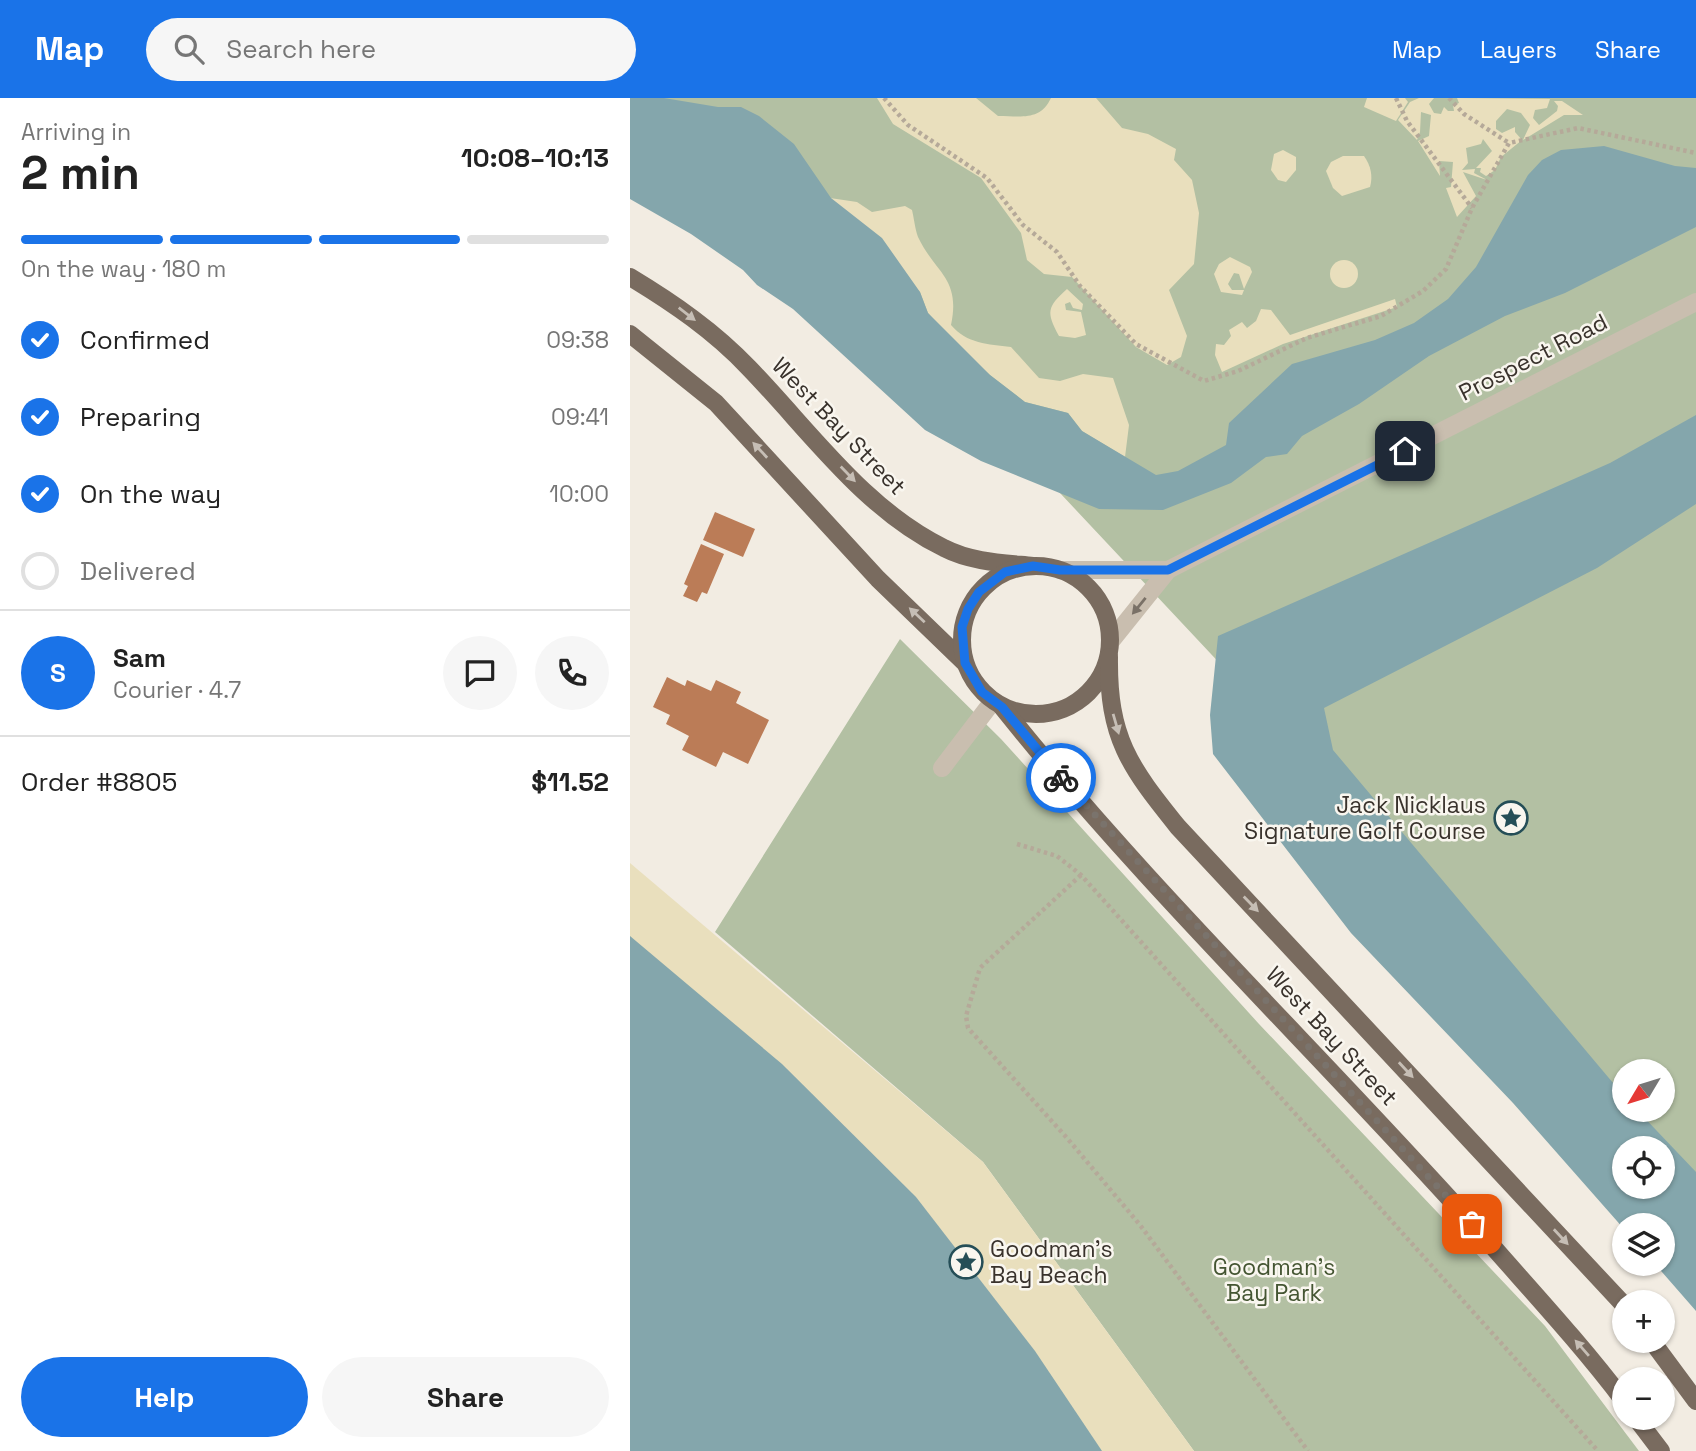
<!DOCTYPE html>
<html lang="en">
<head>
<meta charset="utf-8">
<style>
  body { margin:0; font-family:"Space Grotesk",sans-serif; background:#f6f6f6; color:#222; height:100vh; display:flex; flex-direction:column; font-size:26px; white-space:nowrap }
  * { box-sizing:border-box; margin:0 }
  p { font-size:23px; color:#767676 }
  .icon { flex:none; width:38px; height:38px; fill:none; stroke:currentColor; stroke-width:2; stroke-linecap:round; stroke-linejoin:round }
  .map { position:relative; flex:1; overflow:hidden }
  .panel { display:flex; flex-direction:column; background:#fff; width:630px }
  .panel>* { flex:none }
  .needle { width:46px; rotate:232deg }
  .controls { position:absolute; left:982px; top:961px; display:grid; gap:14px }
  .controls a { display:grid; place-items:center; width:63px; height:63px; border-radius:50%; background:#fff; box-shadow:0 2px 5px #0004; font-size:35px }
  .pin { position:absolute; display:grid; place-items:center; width:60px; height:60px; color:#fff; margin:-30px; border-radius:14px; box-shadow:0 4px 10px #0006 }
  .courier { position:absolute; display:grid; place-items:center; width:70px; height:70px; margin:-35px; border:5px solid #1a73e8; border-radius:50%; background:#fff; color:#222; box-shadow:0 2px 9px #0007 }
  .overview em { font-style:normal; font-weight:700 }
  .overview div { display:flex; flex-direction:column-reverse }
  .overview { display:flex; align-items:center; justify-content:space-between; height:119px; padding:0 21px }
  h1 { font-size:46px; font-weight:700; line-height:52px }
  .bar { display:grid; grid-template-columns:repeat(4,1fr); gap:10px 7px; align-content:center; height:84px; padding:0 21px }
  .bar i { height:9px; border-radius:5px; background:#e0e0e0 }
  .bar .on { background:#1a73e8 }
  .bar p { grid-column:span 4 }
  .line { display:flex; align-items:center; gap:18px; padding:0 21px; border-top:2px solid #e0e0e0 }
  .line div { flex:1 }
  .round { display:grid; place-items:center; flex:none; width:74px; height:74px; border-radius:37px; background:#f6f6f6 }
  ol { padding:0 21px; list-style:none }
  li { display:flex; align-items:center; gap:21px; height:77px }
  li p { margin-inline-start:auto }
  li .icon { padding:7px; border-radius:50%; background:#1a73e8; color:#fff; stroke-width:4 }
  li:last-child { color:#767676 }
  li i { width:38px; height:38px; border:4px solid #e0e0e0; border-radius:50% }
  .cta { display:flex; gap:14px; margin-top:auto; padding:14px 21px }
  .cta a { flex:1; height:80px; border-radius:42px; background:#1a73e8; color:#fff; font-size:28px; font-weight:700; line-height:80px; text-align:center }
  .cta a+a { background:#f6f6f6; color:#222 }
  header { display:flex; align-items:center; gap:42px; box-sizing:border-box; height:98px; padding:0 35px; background:#1a73e8; color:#fff }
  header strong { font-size:33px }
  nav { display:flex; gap:38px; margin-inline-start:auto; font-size:24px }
  .search { width:490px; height:63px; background:#f6f6f6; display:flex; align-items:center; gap:18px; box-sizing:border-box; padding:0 24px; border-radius:38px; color:#767676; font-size:26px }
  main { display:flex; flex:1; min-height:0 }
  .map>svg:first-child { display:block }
</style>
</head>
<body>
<header>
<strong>Map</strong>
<div class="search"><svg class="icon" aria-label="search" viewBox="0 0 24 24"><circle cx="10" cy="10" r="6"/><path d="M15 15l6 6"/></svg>Search here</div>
<nav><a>Map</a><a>Layers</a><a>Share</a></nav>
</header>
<main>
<section class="panel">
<div class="overview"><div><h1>2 min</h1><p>Arriving in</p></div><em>10:08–10:13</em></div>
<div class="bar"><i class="on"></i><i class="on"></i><i class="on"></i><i></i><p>On the way · 180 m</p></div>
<ol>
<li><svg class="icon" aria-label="check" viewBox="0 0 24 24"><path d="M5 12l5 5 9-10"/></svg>Confirmed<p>09:38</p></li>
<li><svg class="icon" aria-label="check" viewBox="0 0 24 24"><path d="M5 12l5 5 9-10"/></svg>Preparing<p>09:41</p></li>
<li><svg class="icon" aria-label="check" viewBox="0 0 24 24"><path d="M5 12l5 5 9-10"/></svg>On the way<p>10:00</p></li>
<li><i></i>Delivered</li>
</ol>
<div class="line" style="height:126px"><b class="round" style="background:#1a73e8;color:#fff">S</b><div><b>Sam</b><p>Courier · 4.7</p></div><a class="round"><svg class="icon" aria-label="chat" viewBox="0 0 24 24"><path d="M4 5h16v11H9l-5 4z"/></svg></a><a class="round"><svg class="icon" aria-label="phone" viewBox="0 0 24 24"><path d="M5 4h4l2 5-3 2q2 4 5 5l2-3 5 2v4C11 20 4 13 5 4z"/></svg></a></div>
<div class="line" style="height:91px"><div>Order #8805</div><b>$11.52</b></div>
<div class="cta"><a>Help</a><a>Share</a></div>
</section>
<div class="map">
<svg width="1066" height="1353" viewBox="0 0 1066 1353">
  <rect width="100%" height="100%" fill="#f2ece2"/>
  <g fill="#b3c0a3" fill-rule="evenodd">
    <path d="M0,0H1066V1179L1032,1127H1025L781,853L611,588L310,267ZM994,973H1032V1012H994ZM994,1050H1032V1088H994Z"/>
    <path d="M270,541L371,641L629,926L915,1228L1009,1353H564L353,1064L85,834Z"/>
  </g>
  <g fill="#e9dfbd">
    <path d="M247,0H346L368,18C392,18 410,23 421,0H466L492,30L518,36L546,51L544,62L562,82L569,115L564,166L539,192L557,238L551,259L537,267L506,249L442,179L414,176L397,162L391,135L351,80L263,26Z"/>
    <path d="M737,0H775L778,4L766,23L734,9Z"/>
    <path d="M789,0H804L799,6L804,15L811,16L814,9L818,13H824L823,7L829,5L827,0L920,1L917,10L905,12L903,20L909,27L927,13L928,8L924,3H932L953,17H934L893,42L900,27L891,15L877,11L866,23V31L872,35L885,29V34L892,42L871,59L865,72L856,78L850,74L851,70H846L862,53L853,41L851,46L836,50L838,65L832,72L845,71L844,75L857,82L833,74L846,98L827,119L816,90L821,89L823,64L809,63L810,78L788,43L799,38L801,17L791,14L790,34L787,42L768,22L780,4Z"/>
    <path d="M653,52L666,59V72L656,84L648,82L641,72L644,56Z"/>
    <path d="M713,58H734C741,68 743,78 740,89L712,98L703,90L696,73L701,64Z"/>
    <path d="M200,100L227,104L242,114L275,108L282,112C284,120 285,131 288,139C305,175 331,180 321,227C337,246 358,246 381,249L409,280L430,283L453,276L483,280L499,327L495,359L452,333L438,315L395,304L360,277L327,248L298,215L290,194Z"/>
    <path d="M600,159L620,169L622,174L614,191L609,176L604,175L598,186L602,192H614L612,197L591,194L584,176L589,166Z"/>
    <circle cx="714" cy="176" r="14"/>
    <path d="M437,191L453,206L452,212L443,210L440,204L435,206L436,212L451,214L456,237L445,240L429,238C416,214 417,209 437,191Z"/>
    <path d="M765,201L767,209L653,246L592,274L585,257L586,246L594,247L601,238L599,232L612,224L617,230L626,223L631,211L641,212L660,237Z"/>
    <path d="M0,765L353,1064L564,1353H393L0,911Z"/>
  </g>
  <g fill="#84a6ac" fill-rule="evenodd">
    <path d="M0,0H34L88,9H111L129,18L164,46L201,100L252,140L290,194L298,215L360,277L395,304L438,315L452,333L526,377L548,373L596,347L599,325L662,266L745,242L784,225L818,201L846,169L898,77L912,62L931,52L974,48L1045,68L1066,70V129L935,195L875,218L799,258L729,306L672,338L657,356L636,359L601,385L533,412L469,411L351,363L295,332L163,211L127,187L113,172L61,136L0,101Z"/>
    <path d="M1066,317V406L967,470L694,610L703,652L994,998V1012H1007L1066,1074V1213L1025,1166H1032V1127H994V1131L883,1005L721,835L583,656L580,617L588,538L980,365ZM994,1050H1032V1088H994Z"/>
    <path d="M0,838L152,966L286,1099L405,1253L472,1353H0Z"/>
  </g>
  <g fill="#bb7c57">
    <path d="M85,414L125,431L113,459L73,442Z"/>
    <path d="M71,446L94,456L77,496L72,494L67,504L53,498L58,488L54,486Z"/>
    <path d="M37,579L55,588L57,582L81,593L86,582L111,594L106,605L139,622L118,666L93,654L86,669L52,652L59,638L36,626L40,617L23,609Z"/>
  </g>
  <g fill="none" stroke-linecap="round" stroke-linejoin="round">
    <g stroke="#b5a999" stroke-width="4.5" stroke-dasharray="3.5 3.5" stroke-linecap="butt">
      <path d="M254,0L278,27L357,80L393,127L427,154L450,188L506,246L574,283L608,273L677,240L751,218L793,193L816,171L842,110L879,45L948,30L1066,55"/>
      <path d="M766,0L777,23L842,110"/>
      <path d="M819,0L834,16L879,45"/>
      <path d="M387,746L427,758L451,777L968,1353"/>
      <path d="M451,777L350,870L336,918L338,930L437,1040L510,1127L678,1353"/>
    </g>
    <g stroke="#c9beaf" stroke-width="18">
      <path d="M430,472H538"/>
      <path d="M481,543L538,472L1066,204"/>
      <path d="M312,670L363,603"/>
    </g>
    <g stroke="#796b5f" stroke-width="18">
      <path d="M0,179C43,205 84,233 119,270C180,333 234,411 314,450C341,464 373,465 403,468"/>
      <path d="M0,236L86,305L248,481L335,565"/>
      <circle cx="406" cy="542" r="74"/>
      <path d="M479,559C478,640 499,668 548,729L994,1207"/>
      <path d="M372,609C524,799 703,968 864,1150C908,1200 954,1250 994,1303"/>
      <path d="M1021,1242L1066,1303"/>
      <path d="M1006,1320L1031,1353"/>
    </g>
  </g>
  <defs><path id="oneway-solid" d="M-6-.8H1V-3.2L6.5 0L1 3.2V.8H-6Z" transform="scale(1.75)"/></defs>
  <g fill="#c6beb5">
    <use href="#oneway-solid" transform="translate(57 216) rotate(38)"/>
    <use href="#oneway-solid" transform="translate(130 352) rotate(-133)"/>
    <use href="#oneway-solid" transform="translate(218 376) rotate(46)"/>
    <use href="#oneway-solid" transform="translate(287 517) rotate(-137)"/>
    <use href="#oneway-solid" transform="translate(486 626) rotate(74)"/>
    <use href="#oneway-solid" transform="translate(621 806) rotate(46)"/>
    <use href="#oneway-solid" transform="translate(776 972) rotate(47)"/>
    <use href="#oneway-solid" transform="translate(931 1139) rotate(47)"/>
    <use href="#oneway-solid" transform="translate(952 1250) rotate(-131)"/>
  </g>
  <use fill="#7a7167" href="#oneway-solid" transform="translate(509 508) rotate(129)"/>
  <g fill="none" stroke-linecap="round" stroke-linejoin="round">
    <path stroke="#7a736c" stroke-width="7" stroke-dasharray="0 12.6" d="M431,680L842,1126"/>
    <path stroke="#1a73e8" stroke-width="9" d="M431,680L372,609L352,594L335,565L332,529L338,511L349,494L375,474L403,468L430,472H538L775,353"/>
  </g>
  <defs>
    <symbol id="sight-ring" viewBox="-11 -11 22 22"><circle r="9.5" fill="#f9f6ef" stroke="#254e57" stroke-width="1.5"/><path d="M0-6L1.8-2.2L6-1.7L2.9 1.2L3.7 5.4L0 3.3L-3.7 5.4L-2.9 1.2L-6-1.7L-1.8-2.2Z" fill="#254e57"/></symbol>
  </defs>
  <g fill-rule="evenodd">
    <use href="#sight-ring" x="862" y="701" width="38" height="38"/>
    <use href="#sight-ring" x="317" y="1145" width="38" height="38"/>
  </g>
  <g text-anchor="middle" stroke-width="5" stroke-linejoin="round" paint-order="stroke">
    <g font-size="23" fill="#39322c" stroke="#f9f6ef">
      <text transform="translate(903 259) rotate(-27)" y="8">Prospect Road</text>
      <text transform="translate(209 328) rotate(46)" y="8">West Bay Street</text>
      <text transform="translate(702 938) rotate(47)" y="8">West Bay Street</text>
    </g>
    <g font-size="23" fill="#39322c" stroke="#f9f6ef" text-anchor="end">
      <text x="856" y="715">Jack Nicklaus<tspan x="856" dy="26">Signature Golf Course</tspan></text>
      <text x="360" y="1159" text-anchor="start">Goodman's<tspan x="360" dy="26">Bay Beach</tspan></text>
    </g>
    <g font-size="23" fill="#445532" stroke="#f9f6ef">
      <text x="644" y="1177">Goodman's<tspan x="644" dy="26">Bay Park</tspan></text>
    </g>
  </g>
</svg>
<div class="controls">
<a><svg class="needle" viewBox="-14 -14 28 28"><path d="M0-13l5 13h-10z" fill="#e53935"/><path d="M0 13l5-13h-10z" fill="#767676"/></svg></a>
<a><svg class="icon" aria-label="locate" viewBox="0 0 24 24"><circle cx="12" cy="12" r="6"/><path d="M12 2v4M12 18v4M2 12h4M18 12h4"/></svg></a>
<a><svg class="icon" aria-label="layers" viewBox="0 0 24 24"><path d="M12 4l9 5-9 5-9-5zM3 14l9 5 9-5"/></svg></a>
<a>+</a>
<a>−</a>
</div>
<div class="pin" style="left:842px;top:1126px;background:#ea580c"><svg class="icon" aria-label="bag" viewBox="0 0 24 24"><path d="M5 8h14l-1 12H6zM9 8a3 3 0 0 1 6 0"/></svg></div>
<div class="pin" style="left:775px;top:353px;background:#1f2937"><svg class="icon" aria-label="home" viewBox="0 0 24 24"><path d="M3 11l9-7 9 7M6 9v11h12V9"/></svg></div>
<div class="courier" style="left:431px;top:680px"><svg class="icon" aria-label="bike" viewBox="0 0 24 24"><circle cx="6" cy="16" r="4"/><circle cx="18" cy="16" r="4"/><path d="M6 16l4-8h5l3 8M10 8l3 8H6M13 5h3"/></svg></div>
</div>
</main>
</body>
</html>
